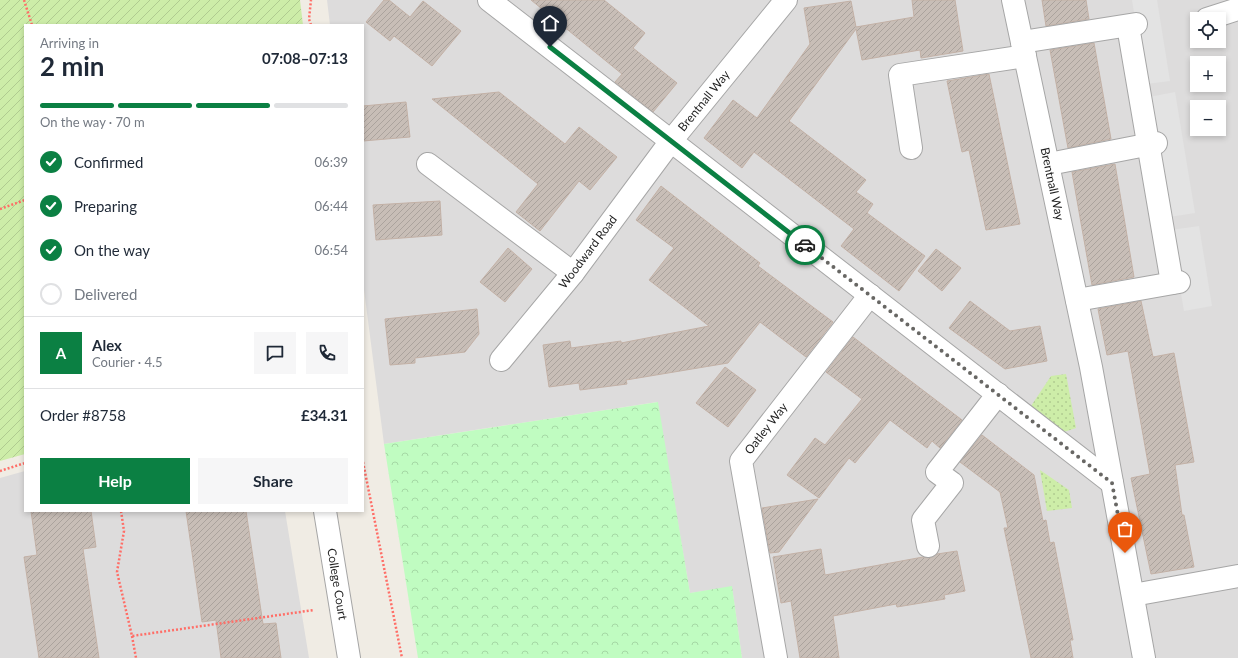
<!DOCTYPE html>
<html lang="en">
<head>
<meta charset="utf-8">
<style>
  body { margin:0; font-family:Lato,sans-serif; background:#f6f6f7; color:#1f2937; height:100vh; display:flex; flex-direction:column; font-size:15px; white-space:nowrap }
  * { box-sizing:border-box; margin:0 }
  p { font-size:13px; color:#747a83 }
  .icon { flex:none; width:22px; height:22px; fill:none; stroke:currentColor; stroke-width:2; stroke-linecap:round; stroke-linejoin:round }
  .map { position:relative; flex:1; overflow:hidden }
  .side { position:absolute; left:24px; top:24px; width:340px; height:488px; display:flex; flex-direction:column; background:#fff; border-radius:0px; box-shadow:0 2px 6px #0003 }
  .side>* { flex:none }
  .fabs { position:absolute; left:1190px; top:12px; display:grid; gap:8px }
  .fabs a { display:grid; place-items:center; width:36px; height:36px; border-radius:0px; background:#fff; box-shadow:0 2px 6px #0003; font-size:20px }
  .pin { position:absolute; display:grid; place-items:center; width:34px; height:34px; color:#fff; margin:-41px -17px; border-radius:50% 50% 50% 0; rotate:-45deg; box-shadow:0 0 4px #0007 }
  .pin .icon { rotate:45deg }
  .courier { position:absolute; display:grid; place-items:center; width:40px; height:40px; margin:-20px; border:3px solid #0b8043; border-radius:50%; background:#fff; color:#222; box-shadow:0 1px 5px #0007 }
  .head em { font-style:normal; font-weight:700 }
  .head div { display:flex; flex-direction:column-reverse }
  .head { display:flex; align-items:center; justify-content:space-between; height:68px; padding:0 16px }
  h1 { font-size:26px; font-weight:700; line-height:30px }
  .bar { display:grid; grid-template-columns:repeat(4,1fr); gap:6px 4px; align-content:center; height:48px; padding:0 16px }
  .bar i { height:5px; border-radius:3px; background:#e0e1e3 }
  .bar .current { background:#0b8043 }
  .bar p { grid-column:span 4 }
  .line { display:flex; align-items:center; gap:10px; padding:0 16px; border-top:1px solid #e0e1e3 }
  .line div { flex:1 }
  .round { display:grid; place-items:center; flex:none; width:42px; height:42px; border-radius:0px; background:#f6f6f7 }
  ol { padding:0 16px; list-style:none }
  li { display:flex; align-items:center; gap:12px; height:44px }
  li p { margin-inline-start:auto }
  li .icon { padding:4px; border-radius:50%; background:#0b8043; color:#fff; stroke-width:4 }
  li:last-child { color:#747a83 }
  li i { width:22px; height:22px; border:2px solid #e0e1e3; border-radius:50% }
  .cta { display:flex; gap:8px; margin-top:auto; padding:8px 16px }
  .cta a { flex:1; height:46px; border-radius:0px; background:#0b8043; color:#fff; font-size:16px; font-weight:700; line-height:46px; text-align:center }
  .cta a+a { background:#f6f6f7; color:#1f2937 }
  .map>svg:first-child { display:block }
</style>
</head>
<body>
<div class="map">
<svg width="1238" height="658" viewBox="0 0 1238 658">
  <defs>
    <pattern id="grass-dots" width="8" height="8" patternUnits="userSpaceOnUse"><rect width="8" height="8" fill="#cdeda8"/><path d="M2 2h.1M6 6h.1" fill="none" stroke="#b0cb90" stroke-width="1.8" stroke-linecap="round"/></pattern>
    <pattern id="park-crowns" width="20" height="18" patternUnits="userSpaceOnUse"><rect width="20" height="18" fill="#c0fcc1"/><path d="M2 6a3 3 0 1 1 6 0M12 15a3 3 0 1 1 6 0" fill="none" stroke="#a5d8a5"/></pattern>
    <pattern id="garden-furrows" width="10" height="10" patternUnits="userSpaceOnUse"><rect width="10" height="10" fill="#cdeda8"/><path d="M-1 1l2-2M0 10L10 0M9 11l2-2" fill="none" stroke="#b0cb90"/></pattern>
    <pattern id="building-hatch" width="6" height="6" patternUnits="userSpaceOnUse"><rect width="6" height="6" fill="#c8beb7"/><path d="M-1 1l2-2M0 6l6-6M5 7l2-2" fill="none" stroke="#aba39d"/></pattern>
  </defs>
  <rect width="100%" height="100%" fill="#f0ece4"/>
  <g fill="#dddcdc" fill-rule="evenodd">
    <path d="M327,0H1238V658H742L732,587L690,593L657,402L384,444L363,282V25H330ZM1197,19H1219V41H1197ZM1197,63H1219V85H1197ZM1197,107H1219V129H1197Z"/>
    <path d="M25,471V511H285L309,658H0V478Z"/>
  </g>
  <g fill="url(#grass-dots)">
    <path d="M1066,374L1076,428L1061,433L1029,409L1051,376Z"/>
    <path d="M1040,470L1069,490L1072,508L1047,511Z"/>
  </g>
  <path fill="url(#park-crowns)" d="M658,402L690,593L732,586L742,658H418L384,444Z"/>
  <path fill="url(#garden-furrows)" d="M0,0H300L303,25H25V454L0,461Z"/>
  <g fill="#e3e3e3">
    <path d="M1132,0H1157L1170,81L1146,84Z"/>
    <path d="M1175,92L1195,213L1169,217L1149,97Z"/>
    <path d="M1199,226L1212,306L1184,311L1170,230Z"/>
  </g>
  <g fill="url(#building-hatch)" stroke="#c3b1a6">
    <path d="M384,0H389L410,17L423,1L461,31L432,66L394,36L390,41L366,22Z"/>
    <path d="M531,0H604L645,33L633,48L677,83L653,112L615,82L622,74Z"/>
    <path d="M912,0H955L963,51L921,58L920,50L862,60L856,29L789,121L866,180L856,192L873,204L867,213L925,256L899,291L841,246L854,229L754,152L742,168L704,138L733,100L757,118L810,44L804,8L851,1L856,27L914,17Z"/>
    <path d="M1042,0H1086L1089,19L1046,26Z"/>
    <path d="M1094,43L1111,139L1068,148L1050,50Z"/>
    <path d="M989,74L1020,224L986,230L969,150L962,152L947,81Z"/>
    <path d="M499,92L565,144L579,127L617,157L590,190L579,181L540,231L516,212L538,184L432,99Z"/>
    <path d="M406,102L410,137L363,141V106Z"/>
    <path d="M1115,164L1134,277L1092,285L1072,172Z"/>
    <path d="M661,186L760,263L758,266L833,322L806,357L760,322L728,363L626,380L627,384L580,390L579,383L549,387L543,345L570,341L571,348L621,341V343L709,326L649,280L674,248L636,220Z"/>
    <path d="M440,201L442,235L376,240L373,205Z"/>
    <path d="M508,248L532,269L505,302L480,282Z"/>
    <path d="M936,249L961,268L942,291L918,271Z"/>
    <path d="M970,301L1010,331L1040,326L1047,361L1005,369L949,328Z"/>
    <path d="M1141,301L1153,357L1174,353L1194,462L1175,465L1182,515H1184L1194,567L1151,574L1131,478L1150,474L1128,351L1107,355L1098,309Z"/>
    <path d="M477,309L479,334L465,352L415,358V363L390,365L385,319Z"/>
    <path d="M853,337L962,420L940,448L932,441L927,448L890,420L855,463L849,458L819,498L787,475L815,438L825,445L862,399L826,372Z"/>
    <path d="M725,367L756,390L728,427L696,403Z"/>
    <path d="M982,435L1034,475L1043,521L1046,520L1050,543L1054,542L1073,640H1070L1073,658H1031L1004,528H1008L1000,492L960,462Z"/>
    <path d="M818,499L779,552L770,553L762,508Z"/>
    <path d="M31,511H91L96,547L83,549L99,658H39L24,557L37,555Z"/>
    <path d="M186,511H246L263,624L276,623L281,658H221L216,620L202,622Z"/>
    <path d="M821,549L825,575L923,557L930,558L937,554L957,551L965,591L944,595L945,599L897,607L896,604L833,616L839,658H800L791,601L781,603L773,557Z"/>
  </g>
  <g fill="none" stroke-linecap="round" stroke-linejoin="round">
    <defs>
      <g id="minor">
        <path d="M489,0L671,141L573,273L501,360"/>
        <path d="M786,0L671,141L1112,483"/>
        <path id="s1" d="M1013,0L1091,367L1144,658"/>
        <path d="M1207,19L1238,9"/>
        <path d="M1128,26L1172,283"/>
        <path d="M1022,42L1136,24"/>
        <path d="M911,148L900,75L1025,56"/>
        <path d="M428,164L573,273"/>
        <path d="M1049,164L1156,143"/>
        <path d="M1077,300L1179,282"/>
        <path id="s2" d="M325,511L349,658"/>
        <path d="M928,546L923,520L952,483L937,472L998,394"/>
        <path d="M1133,595L1238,576"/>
        <path id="s3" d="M776,658L741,461L870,295"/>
      </g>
    </defs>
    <use href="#minor" stroke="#a6a6a6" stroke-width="24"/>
    <g stroke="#ff6e67" stroke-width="2.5" stroke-dasharray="2 2" stroke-linecap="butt">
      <path d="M24,0L32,25"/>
      <path d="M311,25L309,19L311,0"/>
      <path d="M0,209L25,200"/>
      <path d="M363,462L402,658"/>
      <path d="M0,471L25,463"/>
      <path d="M121,511L124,531L117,572L132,636L314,610"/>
      <path d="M132,636L136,658"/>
    </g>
    <use href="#minor" stroke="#fff" stroke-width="22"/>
  </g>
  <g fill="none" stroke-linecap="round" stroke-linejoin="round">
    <path stroke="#686764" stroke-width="4" stroke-dasharray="0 7.2" d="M805,245L1112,483L1125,553"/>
    <path stroke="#0b8043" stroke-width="5" d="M550,47L805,245"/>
  </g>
  <g text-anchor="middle" stroke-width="3.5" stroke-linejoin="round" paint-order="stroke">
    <g font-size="12" fill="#1f1f1f" stroke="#fff">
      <text transform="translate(704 101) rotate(-51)" y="4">Brentnall Way</text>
      <text dy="4" stroke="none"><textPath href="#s1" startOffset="188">Brentnall Way</textPath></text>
      <text transform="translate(588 252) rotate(-53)" y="4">Woodward Road</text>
      <text dy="4" stroke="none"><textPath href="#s3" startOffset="241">Oatley Way</textPath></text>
      <text dy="4" stroke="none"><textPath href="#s2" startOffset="74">College Court</textPath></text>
    </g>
  </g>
</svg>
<div class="fabs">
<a><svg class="icon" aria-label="locate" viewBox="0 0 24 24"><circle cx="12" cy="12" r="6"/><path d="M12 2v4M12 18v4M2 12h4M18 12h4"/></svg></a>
<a>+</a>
<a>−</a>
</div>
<div class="pin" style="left:1125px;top:553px;background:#ea580c"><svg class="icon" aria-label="bag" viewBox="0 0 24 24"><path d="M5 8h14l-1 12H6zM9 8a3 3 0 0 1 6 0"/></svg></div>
<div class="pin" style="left:550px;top:47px;background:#1f2937"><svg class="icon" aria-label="home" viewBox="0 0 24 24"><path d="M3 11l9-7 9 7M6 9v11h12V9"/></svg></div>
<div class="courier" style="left:805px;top:245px"><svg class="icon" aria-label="car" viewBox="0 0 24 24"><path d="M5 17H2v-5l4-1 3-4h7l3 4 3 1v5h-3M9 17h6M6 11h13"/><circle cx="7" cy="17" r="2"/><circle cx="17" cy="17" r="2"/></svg></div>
<section class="side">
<div class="head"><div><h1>2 min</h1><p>Arriving in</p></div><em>07:08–07:13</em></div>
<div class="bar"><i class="current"></i><i class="current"></i><i class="current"></i><i></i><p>On the way · 70 m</p></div>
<ol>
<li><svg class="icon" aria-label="check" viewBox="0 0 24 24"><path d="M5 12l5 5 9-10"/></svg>Confirmed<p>06:39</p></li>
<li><svg class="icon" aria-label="check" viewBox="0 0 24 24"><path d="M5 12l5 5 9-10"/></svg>Preparing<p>06:44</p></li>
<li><svg class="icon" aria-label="check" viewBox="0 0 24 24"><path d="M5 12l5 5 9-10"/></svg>On the way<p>06:54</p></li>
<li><i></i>Delivered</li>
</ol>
<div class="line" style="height:72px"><b class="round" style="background:#0b8043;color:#fff">A</b><div><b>Alex</b><p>Courier · 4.5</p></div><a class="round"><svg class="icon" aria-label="chat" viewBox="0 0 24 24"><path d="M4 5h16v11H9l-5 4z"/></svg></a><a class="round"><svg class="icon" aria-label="phone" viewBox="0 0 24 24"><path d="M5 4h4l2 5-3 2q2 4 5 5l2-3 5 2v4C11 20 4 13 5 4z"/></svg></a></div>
<div class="line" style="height:52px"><div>Order #8758</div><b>£34.31</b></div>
<div class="cta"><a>Help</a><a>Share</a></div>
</section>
</div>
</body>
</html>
